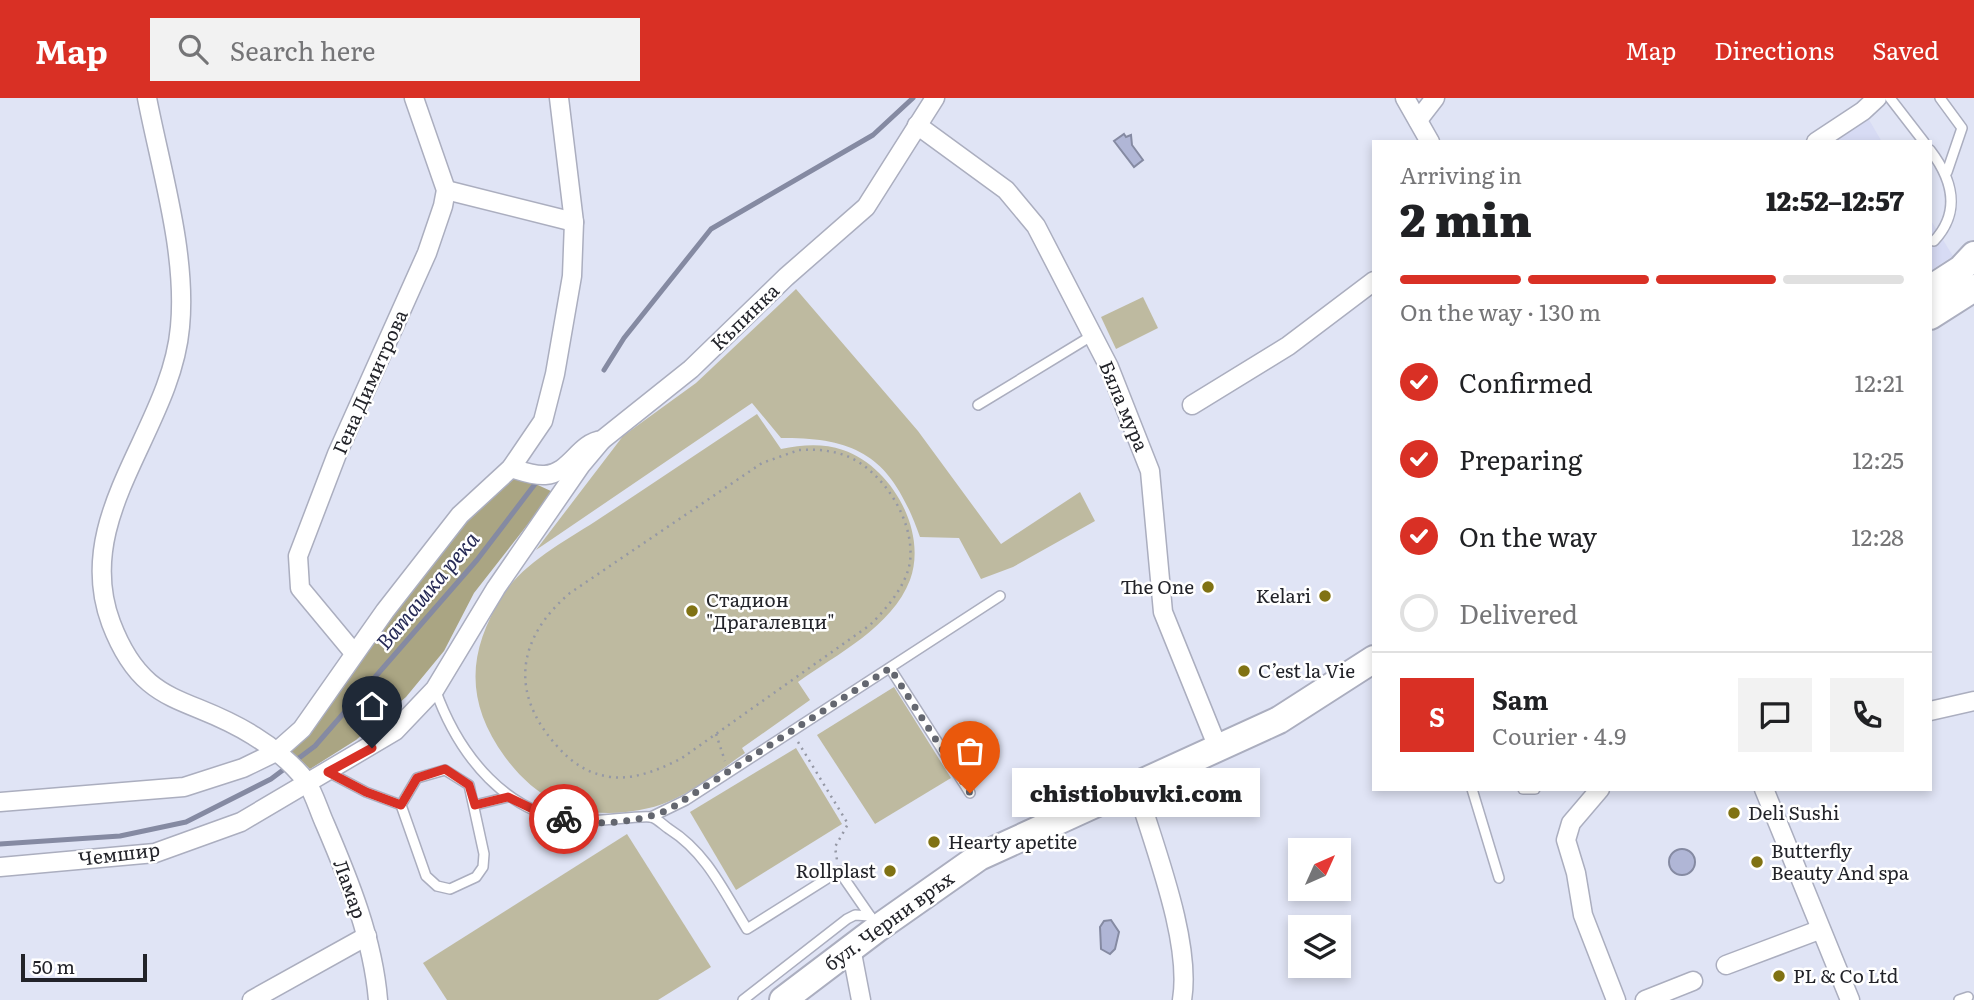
<!DOCTYPE html>
<html lang="en">
<head>
<meta charset="utf-8">
<style>
  body { margin:0; font-family:Literata,serif; background:#f2f2f2; color:#202124; height:100vh; display:flex; flex-direction:column; font-size:26px; white-space:nowrap }
  * { box-sizing:border-box; margin:0 }
  p { font-size:23px; color:#757577 }
  .icon { flex:none; width:38px; height:38px; fill:none; stroke:currentColor; stroke-width:2; stroke-linecap:round; stroke-linejoin:round }
  .map { position:relative; flex:1; overflow:hidden }
  .side { position:absolute; left:1372px; top:42px; width:560px; height:651px; display:flex; flex-direction:column; background:#fff; border-radius:0px; box-shadow:0 4px 10px #0003 }
  .side>* { flex:none }
  .needle { width:46px; rotate:45deg }
  .buttons { position:absolute; left:1288px; top:740px; display:grid; gap:14px }
  .buttons a { display:grid; place-items:center; width:63px; height:63px; border-radius:0px; background:#fff; box-shadow:0 4px 10px #0003; font-size:35px }
  .scale { position:absolute; left:21px; bottom:18px; width:126px; box-sizing:border-box; padding-left:7px; border:4px solid #222329; border-top:0; font-size:19px; line-height:24px; white-space:nowrap; color:#222329; -webkit-text-stroke:5px #fff; paint-order:stroke }
  .pin { position:absolute; display:grid; place-items:center; width:60px; height:60px; color:#fff; margin:-72px -30px; border-radius:50% 50% 50% 0; rotate:-45deg; box-shadow:0 0 7px #0007 }
  .pin .icon { rotate:45deg }
  .courier { position:absolute; display:grid; place-items:center; width:70px; height:70px; margin:-35px; border:5px solid #d93025; border-radius:50%; background:#fff; color:#222; box-shadow:0 2px 9px #0007 }
  .bubble { position:absolute; height:49px; border-radius:0px; background:#fff; box-shadow:0 4px 10px #0003; font-size:23px; font-weight:800; line-height:49px; text-align:center }
  .headline em { font-style:normal; font-weight:800 }
  .headline div { display:flex; flex-direction:column-reverse }
  .headline { display:flex; align-items:center; justify-content:space-between; height:119px; padding:0 28px }
  h1 { font-size:46px; font-weight:800; line-height:52px }
  .bar { display:grid; grid-template-columns:repeat(4,1fr); gap:10px 7px; align-content:center; height:84px; padding:0 28px }
  .bar i { height:9px; border-radius:5px; background:#e0e0e0 }
  .bar .on { background:#d93025 }
  .bar p { grid-column:span 4 }
  .line { display:flex; align-items:center; gap:18px; padding:0 28px; border-top:2px solid #e0e0e0 }
  .line div { flex:1 }
  .round { display:grid; place-items:center; flex:none; width:74px; height:74px; border-radius:0px; background:#f2f2f2 }
  ol { padding:0 28px; list-style:none }
  li { display:flex; align-items:center; gap:21px; height:77px }
  li p { margin-inline-start:auto }
  li .icon { padding:7px; border-radius:50%; background:#d93025; color:#fff; stroke-width:4 }
  li:last-child { color:#757577 }
  li i { width:38px; height:38px; border:4px solid #e0e0e0; border-radius:50% }
  header { display:flex; align-items:center; gap:42px; box-sizing:border-box; height:98px; padding:0 35px; background:#d93025; color:#fff }
  header strong { font-size:33px }
  nav { display:flex; gap:38px; margin-inline-start:auto; font-size:24px }
  .search { width:490px; height:63px; background:#f2f2f2; display:flex; align-items:center; gap:18px; box-sizing:border-box; padding:0 24px; border-radius:0px; color:#757577; font-size:26px }
  .map>svg:first-child { display:block }
</style>
</head>
<body>
<header>
<strong>Map</strong>
<div class="search"><svg class="icon" aria-label="search" viewBox="0 0 24 24"><circle cx="10" cy="10" r="6"/><path d="M15 15l6 6"/></svg>Search here</div>
<nav><a>Map</a><a>Directions</a><a>Saved</a></nav>
</header>
<div class="map">
<svg width="1974" height="902" viewBox="0 0 1974 902">
  <rect width="100%" height="100%" fill="#e0e4f5"/>
  <g fill="#d7dbf4">
    <path d="M1868,20L1882,44H1831Z"/>
    <path d="M1930,121L1953,158L1930,173Z"/>
  </g>
  <g fill="#bebaa0">
    <path d="M796,191L918,333L1001,446L1080,394L1095,423L1013,469L981,481L959,440L920,439C893,363 862,339 781,340L752,305L536,452L623,338L696,285Z"/>
    <path d="M1143,199L1158,230L1116,251L1101,219Z"/>
    <path d="M757,316L781,351C802,347 822,345 843,352C891,368 928,433 910,482C892,529 837,556 798,584L810,602L742,650L745,655C717,674 683,703 649,710C588,724 542,709 505,659C465,604 467,554 503,497C526,462 568,442 602,419C654,385 705,350 757,316Z"/>
    <path d="M894,589L951,680L875,726L817,637Z"/>
    <path d="M796,650L842,726L736,792L690,714Z"/>
    <path d="M627,736L711,869L658,902H447L423,865Z"/>
  </g>
  <path fill="#aaa583" d="M514,376L553,394L474,495L444,553L406,599L356,642L310,671L289,651C335,613 364,556 397,507C430,460 470,413 514,376Z"/>
  <g fill="#b0b6d6" stroke="#858aa2" stroke-width="2">
    <path d="M1124,36L1126,39L1131,37L1132,47L1143,62L1134,69L1114,43Z"/>
    <circle cx="1682" cy="764" r="13"/>
    <path d="M1111,822L1119,834L1115,851L1110,856L1101,851L1100,829L1104,823Z"/>
  </g>
  <g fill="none" stroke-linecap="round" stroke-linejoin="round">
    <g stroke="#858aa2" stroke-width="5">
      <path d="M604,272L624,240L711,131L873,37L913,0"/>
      <path d="M0,746L120,738L186,724L271,681L315,648L477,462L535,386"/>
    </g>
    <defs>
      <g id="service">
        <path d="M1890,0L1924,44"/>
        <path d="M1940,0L1962,30L1947,74"/>
        <path d="M1930,52C1953,82 1961,114 1934,143"/>
        <path d="M978,307L1093,237"/>
        <path d="M890,570L970,695"/>
        <path d="M435,591C458,656 507,720 581,723C598,724 640,717 651,719C657,720 664,728 669,731C707,755 724,794 747,831L839,773L877,828"/>
        <path d="M445,672L469,687L484,756L483,769L476,779L450,791L437,788L426,778L401,707L417,680Z"/>
        <path d="M328,674L366,694L401,707"/>
        <path d="M1472,691L1499,780"/>
        <path d="M1523,691H1535"/>
        <path d="M475,707L508,699"/>
        <path d="M651,719L686,702L1000,498"/>
        <path d="M743,902L847,821L855,817L870,818"/>
        <path d="M1959,902L1968,899"/>
      </g>
      <g id="minor">
        <path d="M147,0C161,72 187,156 180,229C171,332 71,418 111,525C144,612 189,596 254,638C272,649 293,666 306,683C314,695 319,713 325,726C349,782 373,841 378,902"/>
        <path d="M1405,0L1430,44"/>
        <path d="M1418,22L1435,0"/>
        <path d="M917,27L1006,92L1036,128L1109,269L1150,373L1163,514L1218,650"/>
        <path d="M1816,44L1863,13L1877,0"/>
        <path d="M446,92L574,124"/>
        <path d="M1192,307L1288,248L1374,183"/>
        <path d="M511,370C521,373 534,378 545,377C571,375 578,345 602,342L691,271L786,179L866,109L935,0"/>
        <path d="M354,555L300,490L298,458L337,356L427,155L443,108L446,92L414,0"/>
        <path d="M1930,613L1974,603"/>
        <path d="M1136,688C1153,746 1192,843 1182,902"/>
        <path d="M1600,691L1571,725L1566,742L1576,775L1583,817L1616,902"/>
        <path d="M1764,691L1850,902"/>
        <path d="M0,704L184,689L243,670L276,654L302,631L385,513L460,417L511,370L543,323L555,276L572,178L574,124L559,0"/>
        <path d="M0,769L155,755L241,724L395,633L435,591L496,490L581,367L602,342"/>
        <path d="M851,850L861,902"/>
        <path d="M1726,867L1819,832"/>
        <path d="M252,902L367,838"/>
        <path d="M1645,902L1693,883"/>
      </g>
      <g id="secondary">
        <path d="M1930,191L1961,171L1974,157"/>
        <path d="M1930,218L1974,190"/>
        <path d="M783,902L878,830L979,759L1279,622L1374,561"/>
      </g>
    </defs>
    <use href="#service" stroke="#abaebf" stroke-width="12"/>
    <use href="#minor" stroke="#abaebf" stroke-width="21"/>
    <use href="#secondary" stroke="#abaebf" stroke-width="30"/>
    <g stroke="#9598a5" stroke-width="2.5" stroke-dasharray="2 5" stroke-linecap="butt">
      <path d="M799,352C815,351 831,352 847,358C884,374 915,423 910,464C906,488 887,510 870,527L682,660C661,671 635,682 611,679C588,676 572,665 557,648C509,595 517,540 570,495L762,365Z"/>
      <path d="M716,636L725,663"/>
      <path d="M798,644L848,726L835,749L837,762"/>
    </g>
    <use href="#service" stroke="#fff" stroke-width="9"/>
    <use href="#minor" stroke="#fff" stroke-width="18"/>
    <use href="#secondary" stroke="#fff" stroke-width="26"/>
  </g>
  <g fill="none" stroke-linecap="round" stroke-linejoin="round">
    <path stroke="#646770" stroke-width="7" stroke-dasharray="0 12.6" d="M564,721C598,728 638,725 670,711L890,570L970,695"/>
    <path stroke="#d93025" stroke-width="9" d="M372,650L328,674L366,694L401,707L417,680L445,671L469,687L475,707L508,699L545,717L564,721"/>
  </g>
  <g fill="#807213" stroke="#fff" stroke-width="2.5">
    <circle cx="1208" cy="489" r="7"/>
    <circle cx="1325" cy="498" r="7"/>
    <circle cx="692" cy="513" r="7"/>
    <circle cx="1244" cy="573" r="7"/>
    <circle cx="1734" cy="715" r="7"/>
    <circle cx="934" cy="744" r="7"/>
    <circle cx="1757" cy="764" r="7"/>
    <circle cx="890" cy="773" r="7"/>
    <circle cx="1779" cy="878" r="7"/>
  </g>
  <g text-anchor="middle" stroke-width="5" stroke-linejoin="round" paint-order="stroke">
    <g font-size="19" fill="#222329" stroke="#fff">
      <text transform="translate(745 219) rotate(-44)" y="7">Къпинка</text>
      <text transform="translate(370 284) rotate(-66)" y="7">Гена Димитрова</text>
      <text transform="translate(1124 308) rotate(67)" y="7">Бяла мура</text>
      <text transform="translate(119 756) rotate(-7)" y="7">Чемшир</text>
      <text transform="translate(350 791) rotate(70)" y="7">Ламар</text>
      <text transform="translate(889 823) rotate(-36)" y="7">бул. Черни връх</text>
    </g>
    <g font-size="19" fill="#222329" stroke="#fff" text-anchor="start">
      <text x="1194" y="496" text-anchor="end">The One</text>
      <text x="1311" y="505" text-anchor="end">Kelari</text>
      <text x="706" y="509">Стадион<tspan x="706" dy="22">"Драгалевци"</tspan></text>
      <text x="1258" y="580">C’est la Vie</text>
      <text x="1748" y="722">Deli Sushi</text>
      <text x="948" y="751">Hearty apetite</text>
      <text x="1771" y="760">Butterfly<tspan x="1771" dy="22">Beauty And spa</tspan></text>
      <text x="876" y="780" text-anchor="end">Rollplast</text>
      <text x="1793" y="885">PL &amp; Co Ltd</text>
    </g>
    <g font-size="21" font-style="italic" fill="#262a55" stroke="#fff">
      <text transform="translate(428 493) rotate(-50)" y="7">Ваташка река</text>
    </g>
  </g>
</svg>
<div class="buttons">
<a><svg class="needle" viewBox="-14 -14 28 28"><path d="M0-13l5 13h-10z" fill="#e53935"/><path d="M0 13l5-13h-10z" fill="#757577"/></svg></a>
<a><svg class="icon" aria-label="layers" viewBox="0 0 24 24"><path d="M12 4l9 5-9 5-9-5zM3 14l9 5 9-5"/></svg></a>
</div>
<div class="scale">50 m</div>
<div class="pin" style="left:970px;top:695px;background:#ea580c"><svg class="icon" aria-label="bag" viewBox="0 0 24 24"><path d="M5 8h14l-1 12H6zM9 8a3 3 0 0 1 6 0"/></svg></div>
<div class="pin" style="left:372px;top:650px;background:#1f2937"><svg class="icon" aria-label="home" viewBox="0 0 24 24"><path d="M3 11l9-7 9 7M6 9v11h12V9"/></svg></div>
<div class="courier" style="left:564px;top:721px"><svg class="icon" aria-label="bike" viewBox="0 0 24 24"><circle cx="6" cy="16" r="4"/><circle cx="18" cy="16" r="4"/><path d="M6 16l4-8h5l3 8M10 8l3 8H6M13 5h3"/></svg></div>
<div class="bubble" style="left:1012px;top:670px;width:248px">chistiobuvki.com</div>
<section class="side">
<div class="headline"><div><h1>2 min</h1><p>Arriving in</p></div><em>12:52–12:57</em></div>
<div class="bar"><i class="on"></i><i class="on"></i><i class="on"></i><i></i><p>On the way · 130 m</p></div>
<ol>
<li><svg class="icon" aria-label="check" viewBox="0 0 24 24"><path d="M5 12l5 5 9-10"/></svg>Confirmed<p>12:21</p></li>
<li><svg class="icon" aria-label="check" viewBox="0 0 24 24"><path d="M5 12l5 5 9-10"/></svg>Preparing<p>12:25</p></li>
<li><svg class="icon" aria-label="check" viewBox="0 0 24 24"><path d="M5 12l5 5 9-10"/></svg>On the way<p>12:28</p></li>
<li><i></i>Delivered</li>
</ol>
<div class="line" style="height:126px"><b class="round" style="background:#d93025;color:#fff">S</b><div><b>Sam</b><p>Courier · 4.9</p></div><a class="round"><svg class="icon" aria-label="chat" viewBox="0 0 24 24"><path d="M4 5h16v11H9l-5 4z"/></svg></a><a class="round"><svg class="icon" aria-label="phone" viewBox="0 0 24 24"><path d="M5 4h4l2 5-3 2q2 4 5 5l2-3 5 2v4C11 20 4 13 5 4z"/></svg></a></div>
</section>
</div>
</body>
</html>
